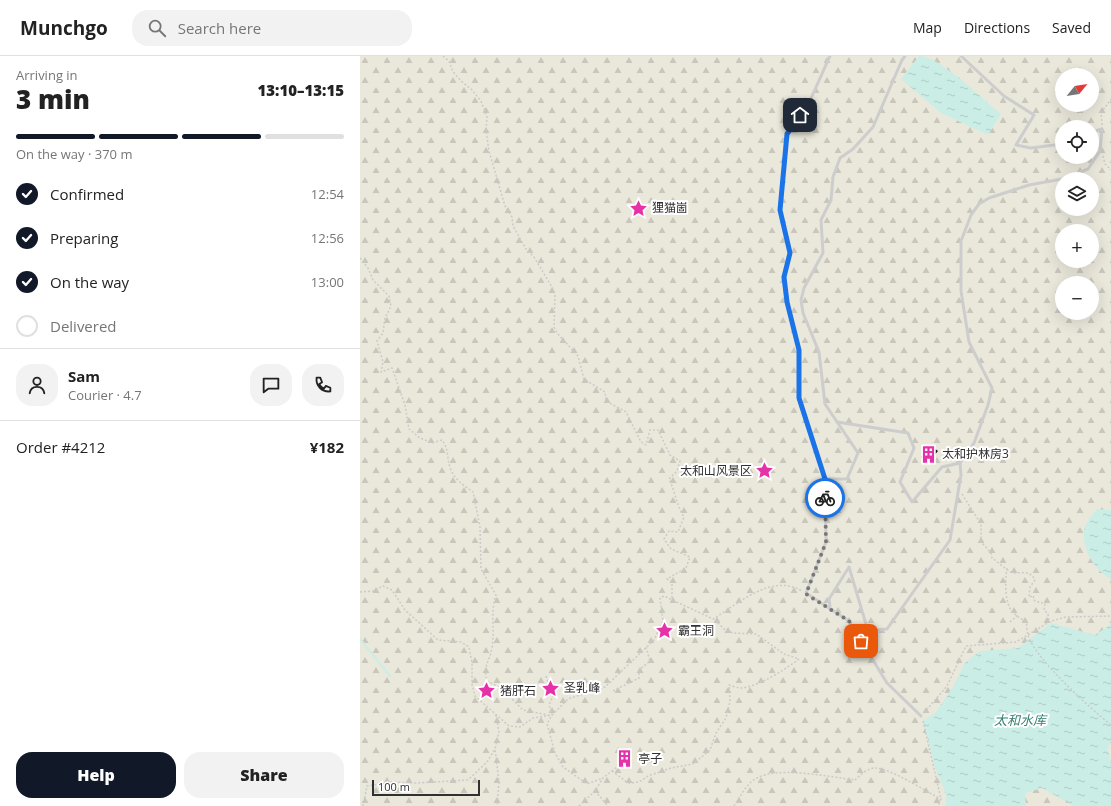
<!DOCTYPE html>
<html lang="en">
<head>
<meta charset="utf-8">
<style>
  body { margin:0; font-family:"Open Sans","Noto Sans SC",sans-serif; background:#f2f2f2; color:#222; height:100vh; display:flex; flex-direction:column; font-size:15px; white-space:nowrap }
  * { box-sizing:border-box; margin:0 }
  p { font-size:13px; color:#767676 }
  .icon { flex:none; width:22px; height:22px; fill:none; stroke:currentColor; stroke-width:2; stroke-linecap:round; stroke-linejoin:round }
  .map { position:relative; flex:1; overflow:hidden }
  .drawer { display:flex; flex-direction:column; background:#fff; width:360px }
  .drawer>* { flex:none }
  .needle { width:26px; rotate:60deg }
  .fabs { position:absolute; left:695px; top:12px; display:grid; gap:8px }
  .fabs a { display:grid; place-items:center; width:44px; height:44px; border-radius:50%; background:#fff; box-shadow:0 4px 16px #0002; font-size:20px }
  .scale { position:absolute; left:12px; bottom:10px; width:108px; box-sizing:border-box; padding-left:4px; border:2px solid #303030; border-top:0; font-size:11px; line-height:14px; white-space:nowrap; color:#303030; -webkit-text-stroke:3px #fff; paint-order:stroke }
  .pin { position:absolute; display:grid; place-items:center; width:34px; height:34px; color:#fff; margin:-17px; border-radius:8px; box-shadow:0 2px 6px #0006 }
  .courier { position:absolute; display:grid; place-items:center; width:40px; height:40px; margin:-20px; border:3px solid #1a73e8; border-radius:50%; background:#fff; color:#222; box-shadow:0 1px 5px #0007 }
  .overview em { font-style:normal; font-weight:800 }
  .overview div { display:flex; flex-direction:column-reverse }
  .overview { display:flex; align-items:center; justify-content:space-between; height:68px; padding:0 16px }
  h1 { font-size:26px; font-weight:800; line-height:30px }
  .bar { display:grid; grid-template-columns:repeat(4,1fr); gap:6px 4px; align-content:center; height:48px; padding:0 16px }
  .bar i { height:5px; border-radius:3px; background:#e0e0e0 }
  .bar .current { background:#111827 }
  .bar p { grid-column:span 4 }
  .line { display:flex; align-items:center; gap:10px; padding:0 16px; border-top:1px solid #e0e0e0 }
  .line div { flex:1 }
  .round { display:grid; place-items:center; flex:none; width:42px; height:42px; border-radius:16px; background:#f2f2f2 }
  ol { padding:0 16px; list-style:none }
  li { display:flex; align-items:center; gap:12px; height:44px }
  li p { margin-inline-start:auto }
  li .icon { padding:4px; border-radius:50%; background:#111827; color:#fff; stroke-width:4 }
  li:last-child { color:#767676 }
  li i { width:22px; height:22px; border:2px solid #e0e0e0; border-radius:50% }
  .cta { display:flex; gap:8px; margin-top:auto; padding:8px 16px }
  .cta a { flex:1; height:46px; border-radius:16px; background:#111827; color:#fff; font-size:16px; font-weight:800; line-height:46px; text-align:center }
  .cta a+a { background:#f2f2f2; color:#222 }
  header { display:flex; align-items:center; gap:24px; box-sizing:border-box; height:56px; padding:0 20px; background:#fff; border-bottom:1px solid #e0e0e0 }
  header strong { font-size:19px }
  nav { display:flex; gap:22px; margin-inline-start:auto; font-size:14px }
  .search { width:280px; height:36px; background:#f2f2f2; display:flex; align-items:center; gap:10px; box-sizing:border-box; padding:0 14px; border-radius:16px; color:#767676; font-size:15px }
  main { display:flex; flex:1; min-height:0 }
  .map>svg:first-child { display:block }
</style>
</head>
<body>
<header>
<strong>Munchgo</strong>
<div class="search"><svg class="icon" aria-label="search" viewBox="0 0 24 24"><circle cx="10" cy="10" r="6"/><path d="M15 15l6 6"/></svg>Search here</div>
<nav><a>Map</a><a>Directions</a><a>Saved</a></nav>
</header>
<main>
<section class="drawer">
<div class="overview"><div><h1>3 min</h1><p>Arriving in</p></div><em>13:10–13:15</em></div>
<div class="bar"><i class="current"></i><i class="current"></i><i class="current"></i><i></i><p>On the way · 370 m</p></div>
<ol>
<li><svg class="icon" aria-label="check" viewBox="0 0 24 24"><path d="M5 12l5 5 9-10"/></svg>Confirmed<p>12:54</p></li>
<li><svg class="icon" aria-label="check" viewBox="0 0 24 24"><path d="M5 12l5 5 9-10"/></svg>Preparing<p>12:56</p></li>
<li><svg class="icon" aria-label="check" viewBox="0 0 24 24"><path d="M5 12l5 5 9-10"/></svg>On the way<p>13:00</p></li>
<li><i></i>Delivered</li>
</ol>
<div class="line" style="height:72px"><a class="round"><svg class="icon" aria-label="person" viewBox="0 0 24 24"><circle cx="12" cy="8" r="4"/><path d="M4 21q1-7 8-7t8 7"/></svg></a><div><b>Sam</b><p>Courier · 4.7</p></div><a class="round"><svg class="icon" aria-label="chat" viewBox="0 0 24 24"><path d="M4 5h16v11H9l-5 4z"/></svg></a><a class="round"><svg class="icon" aria-label="phone" viewBox="0 0 24 24"><path d="M5 4h4l2 5-3 2q2 4 5 5l2-3 5 2v4C11 20 4 13 5 4z"/></svg></a></div>
<div class="line" style="height:52px"><div>Order #4212</div><b>¥182</b></div>
<div class="cta"><a>Help</a><a>Share</a></div>
</section>
<div class="map">
<svg width="751" height="750" viewBox="0 0 751 750">
  <defs>
    <pattern id="forest-firs" width="22" height="20" patternUnits="userSpaceOnUse"><rect width="22" height="20" fill="#eae8db"/><path d="M5 1l3.5 6h-7zM16 11l3.5 6h-7z" fill="#c9c7bc"/></pattern>
    <pattern id="water-ripples" width="26" height="14" patternUnits="userSpaceOnUse"><rect width="26" height="14" fill="#caede6"/><path d="M2 4q2-2 4 0t4 0M15 11q2-2 4 0t4 0" fill="none" stroke="#aeccc6"/></pattern>
  </defs>
  <rect width="100%" height="100%" fill="#fff"/>
  <path fill="url(#forest-firs)" fill-rule="evenodd" d="M0,0H751V750H0ZM702,19H732V49H702ZM702,71H732V101H702ZM702,123H732V153H702ZM702,175H732V205H702ZM702,227H732V257H702Z"/>
  <g fill="url(#water-ripples)">
    <path d="M559,0C580,0 623,44 641,58L628,79L581,57L541,23Z"/>
    <path d="M737,453L751,454V523C734,514 722,493 724,474C725,467 733,458 737,453Z"/>
    <path d="M691,567L735,579L751,568V685L748,693L751,707V750H714L682,732L665,737L666,750H586V738L575,711L563,665L576,656L594,629L604,608L612,601L620,595L658,592Z"/>
  </g>
  <g fill="none" stroke-linecap="round" stroke-linejoin="round">
    <path stroke="#caede6" stroke-width="2" d="M0,583L30,620"/>
  </g>
  <path fill="#171717" d="M571,390L578,395L568,407L561,401Z"/>
  <g fill="none" stroke-linecap="round" stroke-linejoin="round">
    <g stroke="#cacaca" stroke-width="1.5" stroke-dasharray="2 2" stroke-linecap="butt">
      <path d="M83,0L89,5L93,16L101,25L112,34L121,45L127,61L126,74L129,95L145,150L152,161L153,170L166,193L174,201L192,231L195,239L194,271L197,277L218,300L224,323L245,336L246,345L266,356L281,386L286,389L290,374H298L310,399L320,405L317,415L309,423C315,435 316,448 324,461L318,476L309,475L304,483L311,493L330,501L326,512L307,523L312,526V544"/>
      <path d="M742,69L741,57L751,43"/>
      <path d="M743,100L745,108L751,114"/>
      <path d="M0,202L8,212L13,224L29,240L31,250L25,262L23,277L17,285L23,306L21,316L32,312L45,349L49,373L60,382L72,387L82,384C90,395 86,402 91,414C95,424 105,430 113,436L120,471L121,513L136,539C130,556 135,575 132,592C129,608 123,608 127,625L141,632L163,654L188,659"/>
      <path d="M602,438L621,468V486L631,497L632,502C638,506 645,513 651,516C659,519 669,512 675,524L670,531L669,541L674,540L673,542L675,545L685,548L684,554L688,558L689,567"/>
      <path d="M647,512C645,523 644,550 654,557C657,561 662,563 666,566C667,570 667,575 668,579C675,603 730,652 751,669"/>
      <path d="M0,536L13,535L23,530L32,534L45,554L78,584L101,586L109,591L112,607V628L115,640L149,670L160,671L173,662L192,659L208,643L245,631L294,584L303,565L300,542L304,540L353,563C379,547 412,517 442,535"/>
      <path d="M650,566L658,559"/>
      <path d="M186,620L193,640L189,649L192,659L187,668L195,697L203,711L227,728L243,722"/>
      <path d="M253,635L279,622V614L290,605L286,591"/>
      <path d="M564,657L587,630L606,590L656,586L691,565L706,561L751,560"/>
      <path d="M136,659L139,676L135,693L139,726L137,750"/>
      <path d="M563,665L581,743L578,750"/>
      <path d="M252,715L268,727L279,726L288,720L311,712L333,708L350,694L356,677L366,662L370,645L369,629C372,630 377,632 381,632C398,631 426,613 439,603L424,598L396,578L373,577L364,573L354,563"/>
      <path d="M235,735L248,750"/>
      <path d="M3,750L7,730L32,726L57,727L108,724L127,706L135,693"/>
      <path d="M219,750L235,735L243,722L263,706"/>
      <path d="M374,750C381,741 385,728 397,722C418,710 471,721 495,724C500,719 509,711 516,712C534,714 565,735 581,743"/>
    </g>
    <g stroke="#cdcdcd" stroke-width="3">
      <path d="M470,0L448,49L427,78L420,154L429,197L423,221L427,246L439,295V342L465,423L466,486L446,537L489,565L527,627L561,660"/>
      <path d="M601,0L644,40L674,59L656,89L671,92L702,88"/>
      <path d="M703,123L728,113L740,95L742,73L732,76"/>
      <path d="M477,366L548,377L554,392L540,426L552,446L582,411L600,407"/>
      <path d="M465,423H487L498,397L465,348L459,296L443,257L441,244L444,232L463,197L461,164L471,144L473,121L480,102L493,93L513,71L542,4L545,0"/>
      <path d="M470,551L469,543L489,511L508,575L527,573L590,484L601,419L600,407L614,387L628,349L632,332L609,286L601,235V185L611,159L619,148L629,142L669,129L702,123"/>
    </g>
  </g>
  <g fill="none" stroke-linecap="round" stroke-linejoin="round">
    <path stroke="#787878" stroke-width="4" stroke-dasharray="0 7.2" d="M465,442L466,486L446,538L489,565L501,585"/>
    <path stroke="#1a73e8" stroke-width="5" d="M440,59L427,78L420,154L430,197L424,221L427,246L439,294V342L465,423V442"/>
  </g>
  <defs>
    <symbol id="sight-bare" viewBox="-9 -9 18 18"><path d="M0-6L1.8-2.2L6-1.7L2.9 1.2L3.7 5.4L0 3.3L-3.7 5.4L-2.9 1.2L-6-1.7L-1.8-2.2Z" fill="#e731a9" stroke="#fff" stroke-width="2.5" paint-order="stroke"/></symbol>
    <symbol id="building-bare" viewBox="-9 -9 18 18"><path d="M-4-6H4V6H1V3H-1V6H-4ZM-2.5-4.3h1.7v1.8h-1.7ZM.8-4.3h1.7v1.8H.8ZM-2.5-1h1.7V.8h-1.7ZM.8-1h1.7V.8H.8Z" fill="#e731a9" stroke="#fff" stroke-width="2.5" paint-order="stroke"/></symbol>
  </defs>
  <g fill-rule="evenodd">
    <use href="#sight-bare" x="266" y="140" width="25" height="25"/>
    <use href="#building-bare" x="556" y="386" width="25" height="25"/>
    <use href="#sight-bare" x="392" y="402" width="25" height="25"/>
    <use href="#sight-bare" x="292" y="562" width="25" height="25"/>
    <use href="#sight-bare" x="178" y="620" width="25" height="25"/>
    <use href="#sight-bare" x="114" y="622" width="25" height="25"/>
    <use href="#building-bare" x="252" y="690" width="25" height="25"/>
  </g>
  <g text-anchor="middle" stroke-width="4" stroke-linejoin="round" paint-order="stroke">
    <g font-size="12" fill="#303030" stroke="#fff" text-anchor="start">
      <text x="292" y="156">狸猫崮</text>
      <text x="582" y="402">太和护林房3</text>
      <text x="392" y="419" text-anchor="end">太和山风景区</text>
      <text x="318" y="579">霸王洞</text>
      <text x="204" y="636">圣乳峰</text>
      <text x="140" y="639">猪肝石</text>
      <text x="278" y="707">亭子</text>
    </g>
    <g font-size="13" font-style="italic" fill="#368071" stroke="#fff">
      <text x="660" y="669">太和水库</text>
    </g>
  </g>
</svg>
<div class="fabs">
<a><svg class="needle" viewBox="-14 -14 28 28"><path d="M0-13l5 13h-10z" fill="#e53935"/><path d="M0 13l5-13h-10z" fill="#767676"/></svg></a>
<a><svg class="icon" aria-label="locate" viewBox="0 0 24 24"><circle cx="12" cy="12" r="6"/><path d="M12 2v4M12 18v4M2 12h4M18 12h4"/></svg></a>
<a><svg class="icon" aria-label="layers" viewBox="0 0 24 24"><path d="M12 4l9 5-9 5-9-5zM3 14l9 5 9-5"/></svg></a>
<a>+</a>
<a>−</a>
</div>
<div class="scale">100 m</div>
<div class="pin" style="left:501px;top:585px;background:#ea580c"><svg class="icon" aria-label="bag" viewBox="0 0 24 24"><path d="M5 8h14l-1 12H6zM9 8a3 3 0 0 1 6 0"/></svg></div>
<div class="pin" style="left:440px;top:59px;background:#1f2937"><svg class="icon" aria-label="home" viewBox="0 0 24 24"><path d="M3 11l9-7 9 7M6 9v11h12V9"/></svg></div>
<div class="courier" style="left:465px;top:442px"><svg class="icon" aria-label="bike" viewBox="0 0 24 24"><circle cx="6" cy="16" r="4"/><circle cx="18" cy="16" r="4"/><path d="M6 16l4-8h5l3 8M10 8l3 8H6M13 5h3"/></svg></div>
</div>
</main>
</body>
</html>
